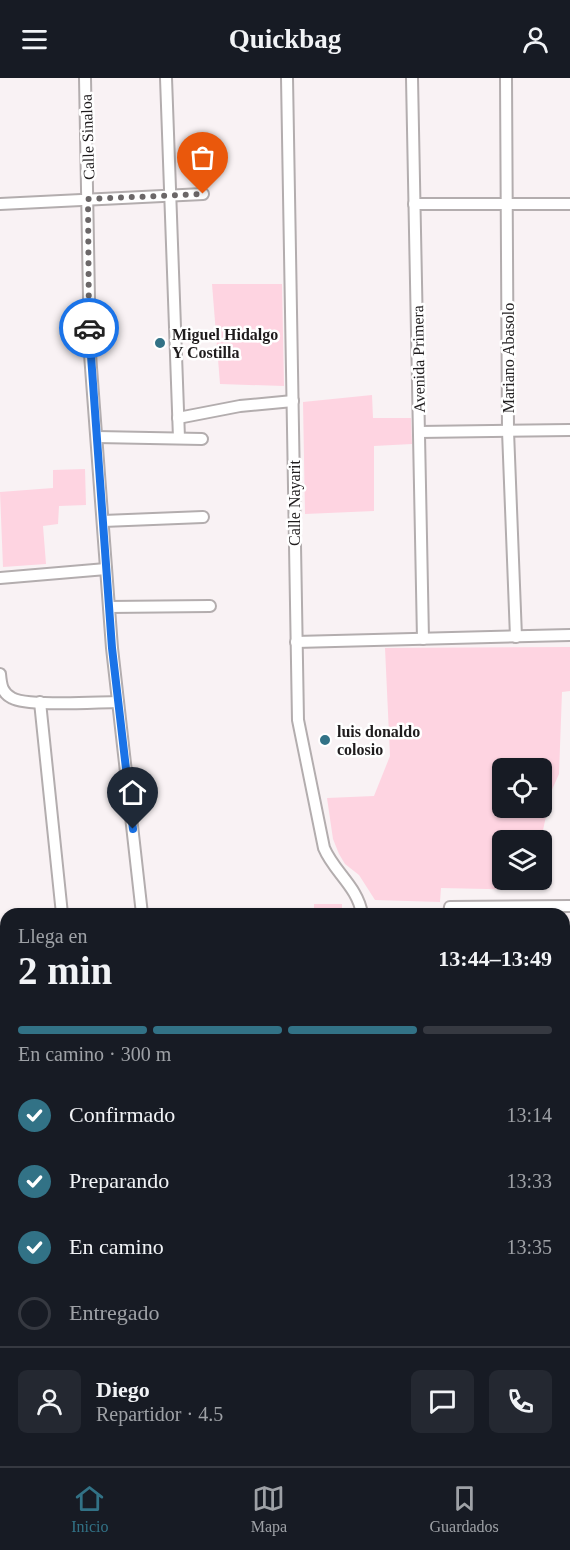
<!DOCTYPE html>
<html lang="es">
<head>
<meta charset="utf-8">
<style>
  body { margin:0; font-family:"Times New Roman",serif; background:#242831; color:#f1f3f6; height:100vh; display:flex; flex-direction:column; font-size:22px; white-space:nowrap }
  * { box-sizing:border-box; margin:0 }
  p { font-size:20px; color:#9ea1a6 }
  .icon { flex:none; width:33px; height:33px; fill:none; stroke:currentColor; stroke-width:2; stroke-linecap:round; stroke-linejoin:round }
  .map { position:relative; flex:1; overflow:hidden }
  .details { position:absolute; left:0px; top:830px; width:570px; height:560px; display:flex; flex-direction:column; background:#171b24; border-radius:18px 18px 0 0; box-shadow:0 2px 4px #0004 }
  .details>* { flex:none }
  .buttons { position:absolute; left:492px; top:680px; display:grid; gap:12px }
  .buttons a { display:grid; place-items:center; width:60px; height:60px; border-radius:9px; background:#171b24; box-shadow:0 2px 4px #0004; font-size:30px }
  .pin { position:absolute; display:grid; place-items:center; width:51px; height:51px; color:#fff; margin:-62px -26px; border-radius:50% 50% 50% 0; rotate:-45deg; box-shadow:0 0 6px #0007 }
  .pin .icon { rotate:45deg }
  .courier { position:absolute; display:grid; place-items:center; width:60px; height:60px; margin:-30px; border:4px solid #1a73e8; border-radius:50%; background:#fff; color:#222; box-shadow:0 2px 8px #0007 }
  .head em { font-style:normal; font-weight:800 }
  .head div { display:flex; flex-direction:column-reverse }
  .head { display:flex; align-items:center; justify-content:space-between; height:102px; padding:0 18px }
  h1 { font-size:39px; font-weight:800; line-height:45px }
  .bar { display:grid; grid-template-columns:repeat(4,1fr); gap:9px 6px; align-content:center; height:72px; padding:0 18px }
  .bar i { height:8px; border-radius:4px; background:#363941 }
  .bar .current { background:#327286 }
  .bar p { grid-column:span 4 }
  .line { display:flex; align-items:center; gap:15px; padding:0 18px; border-top:2px solid #363941 }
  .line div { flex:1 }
  .round { display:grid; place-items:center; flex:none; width:63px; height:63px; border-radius:9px; background:#242831 }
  ol { padding:0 18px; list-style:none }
  li { display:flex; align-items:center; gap:18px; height:66px }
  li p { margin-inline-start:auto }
  li .icon { padding:6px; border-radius:50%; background:#327286; color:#fff; stroke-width:4 }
  li:last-child { color:#9ea1a6 }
  li i { width:33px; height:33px; border:3px solid #363941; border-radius:50% }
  header { display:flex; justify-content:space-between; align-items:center; height:78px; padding:0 18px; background:#171b24; font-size:27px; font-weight:800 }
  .dock { display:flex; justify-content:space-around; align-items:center; height:84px; border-top:2px solid #363941; background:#171b24; font-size:16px; color:#9ea1a6 }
  .dock a { display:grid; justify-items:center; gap:3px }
  .dock .current { color:#327286 }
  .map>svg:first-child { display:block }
</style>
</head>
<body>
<header><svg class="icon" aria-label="menu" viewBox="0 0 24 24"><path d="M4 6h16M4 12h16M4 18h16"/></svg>Quickbag<svg class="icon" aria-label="person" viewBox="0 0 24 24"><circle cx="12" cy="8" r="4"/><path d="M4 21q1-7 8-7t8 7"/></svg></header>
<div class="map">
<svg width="570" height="1388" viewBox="0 0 570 1388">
  <rect width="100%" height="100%" fill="#f9f2f4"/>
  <path fill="#f3e4e8" d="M564,1132H570V1388H552V1383H564Z"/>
  <g fill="#fed4e1" fill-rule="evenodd">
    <path d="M212,206H282L284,308L220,306Z"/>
    <path d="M372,317L373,340H411L412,366L374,368V433L305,436L303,324Z"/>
    <path d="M85,391L86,427L59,428L58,446L43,448L46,486L3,489L0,414L53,410V392Z"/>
    <path d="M570,569V613L562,614L559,696L551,714L541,762H502V801H533L531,812L441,810L440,824L375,822L359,797L345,786L339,776L333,761L327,720L374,718L390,678L385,570ZM502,690H542V729H502Z"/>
    <rect x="314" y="826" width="28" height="9"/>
    <path d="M493,1383H552V1388H489L493,1387Z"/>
  </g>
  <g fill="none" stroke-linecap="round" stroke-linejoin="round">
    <defs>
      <g id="minor">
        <path d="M85,0L90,276L112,570L142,836"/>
        <path d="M166,0L179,360"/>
        <path d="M287,0L298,642L324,770C334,794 358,809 362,836"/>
        <path d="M412,0L423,561"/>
        <path d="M506,0L508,353L516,559"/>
        <path d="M0,126L203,116"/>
        <path d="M414,126H570"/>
        <path d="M178,340L240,328L293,323"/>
        <path d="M419,354L570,352"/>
        <path d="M97,359L202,361"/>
        <path d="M103,443L203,439"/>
        <path d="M0,500L106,491"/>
        <path d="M109,529L210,528"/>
        <path d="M296,564L570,557"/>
        <path d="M0,596C1,607 2,615 12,620C28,629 97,624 118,624"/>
        <path d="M40,624L62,836"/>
        <path d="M449,836L450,829L570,828"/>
        <path d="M0,891L6,890"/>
        <path d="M564,1000H570"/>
        <path d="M564,1126H570"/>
        <path d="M0,1158L6,1157"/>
        <path d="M227,1383V1388"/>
        <path d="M315,1383V1388"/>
        <path d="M396,1383L397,1388"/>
        <path d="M443,1383V1388"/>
        <path d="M128,1388L141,1383"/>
      </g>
    </defs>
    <use href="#minor" stroke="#b3adae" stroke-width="14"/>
    <use href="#minor" stroke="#fff" stroke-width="10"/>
  </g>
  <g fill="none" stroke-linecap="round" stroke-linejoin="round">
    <path stroke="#6b6768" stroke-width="6" stroke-dasharray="0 10.8" d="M89,250L88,121L203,116"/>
    <path stroke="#1a73e8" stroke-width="8" d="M89,250L112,570L133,751"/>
  </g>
  <g fill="#327286" stroke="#fff" stroke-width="2">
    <circle cx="160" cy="265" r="6"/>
    <circle cx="325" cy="662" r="6"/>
  </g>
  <g text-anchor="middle" stroke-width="5" stroke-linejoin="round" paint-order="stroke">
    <g font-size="16" fill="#1f1c1d" stroke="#fff">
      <text transform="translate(87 59) rotate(-92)" y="6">Calle Sinaloa</text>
      <text transform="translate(508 280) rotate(-90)" y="6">Mariano Abasolo</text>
      <text transform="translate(418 281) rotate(-91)" y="6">Avenida Primera</text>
      <text transform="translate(294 425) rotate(-90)" y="6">Calle Nayarit</text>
    </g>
    <g font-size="16" font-weight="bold" fill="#1f1c1d" stroke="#fff" text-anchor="start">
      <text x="172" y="262">Miguel Hidalgo<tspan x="172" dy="18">Y Costilla</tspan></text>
      <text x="337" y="659">luis donaldo<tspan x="337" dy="18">colosio</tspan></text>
    </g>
  </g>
</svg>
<div class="buttons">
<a><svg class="icon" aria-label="locate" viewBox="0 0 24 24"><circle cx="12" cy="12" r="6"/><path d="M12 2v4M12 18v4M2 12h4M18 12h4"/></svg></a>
<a><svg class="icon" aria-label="layers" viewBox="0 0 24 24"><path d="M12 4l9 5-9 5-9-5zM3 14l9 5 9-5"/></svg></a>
</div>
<div class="pin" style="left:203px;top:116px;background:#ea580c"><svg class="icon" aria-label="bag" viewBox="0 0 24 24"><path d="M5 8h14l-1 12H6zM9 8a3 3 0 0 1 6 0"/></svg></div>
<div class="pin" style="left:133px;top:751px;background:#1f2937"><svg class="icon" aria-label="home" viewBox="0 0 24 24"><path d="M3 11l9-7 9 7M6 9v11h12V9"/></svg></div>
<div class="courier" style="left:89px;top:250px"><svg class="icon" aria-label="car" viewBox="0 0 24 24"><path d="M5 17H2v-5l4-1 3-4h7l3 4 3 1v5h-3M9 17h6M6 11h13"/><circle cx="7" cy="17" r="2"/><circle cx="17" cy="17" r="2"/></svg></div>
<section class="details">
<div class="head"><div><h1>2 min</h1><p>Llega en</p></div><em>13:44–13:49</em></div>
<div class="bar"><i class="current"></i><i class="current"></i><i class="current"></i><i></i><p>En camino · 300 m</p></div>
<ol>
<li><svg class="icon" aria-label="check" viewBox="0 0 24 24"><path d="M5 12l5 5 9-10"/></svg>Confirmado<p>13:14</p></li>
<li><svg class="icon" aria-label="check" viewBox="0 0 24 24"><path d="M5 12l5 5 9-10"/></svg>Preparando<p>13:33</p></li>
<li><svg class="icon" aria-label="check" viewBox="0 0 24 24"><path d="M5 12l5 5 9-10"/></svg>En camino<p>13:35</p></li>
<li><i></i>Entregado</li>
</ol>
<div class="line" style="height:108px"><a class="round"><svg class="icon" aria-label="person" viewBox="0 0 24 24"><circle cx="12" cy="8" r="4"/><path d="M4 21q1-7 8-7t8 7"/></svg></a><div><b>Diego</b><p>Repartidor · 4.5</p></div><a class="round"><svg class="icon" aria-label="chat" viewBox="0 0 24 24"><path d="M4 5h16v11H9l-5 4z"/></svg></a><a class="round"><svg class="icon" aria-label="phone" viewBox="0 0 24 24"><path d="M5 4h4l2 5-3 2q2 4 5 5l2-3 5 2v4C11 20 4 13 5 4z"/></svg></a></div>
</section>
</div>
<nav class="dock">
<a class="current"><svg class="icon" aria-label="home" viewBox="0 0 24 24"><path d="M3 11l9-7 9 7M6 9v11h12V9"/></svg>Inicio</a>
<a><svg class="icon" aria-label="map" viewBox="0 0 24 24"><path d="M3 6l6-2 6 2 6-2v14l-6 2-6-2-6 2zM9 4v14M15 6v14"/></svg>Mapa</a>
<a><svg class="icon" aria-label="saved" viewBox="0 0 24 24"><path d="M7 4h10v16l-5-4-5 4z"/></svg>Guardados</a>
</nav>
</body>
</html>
